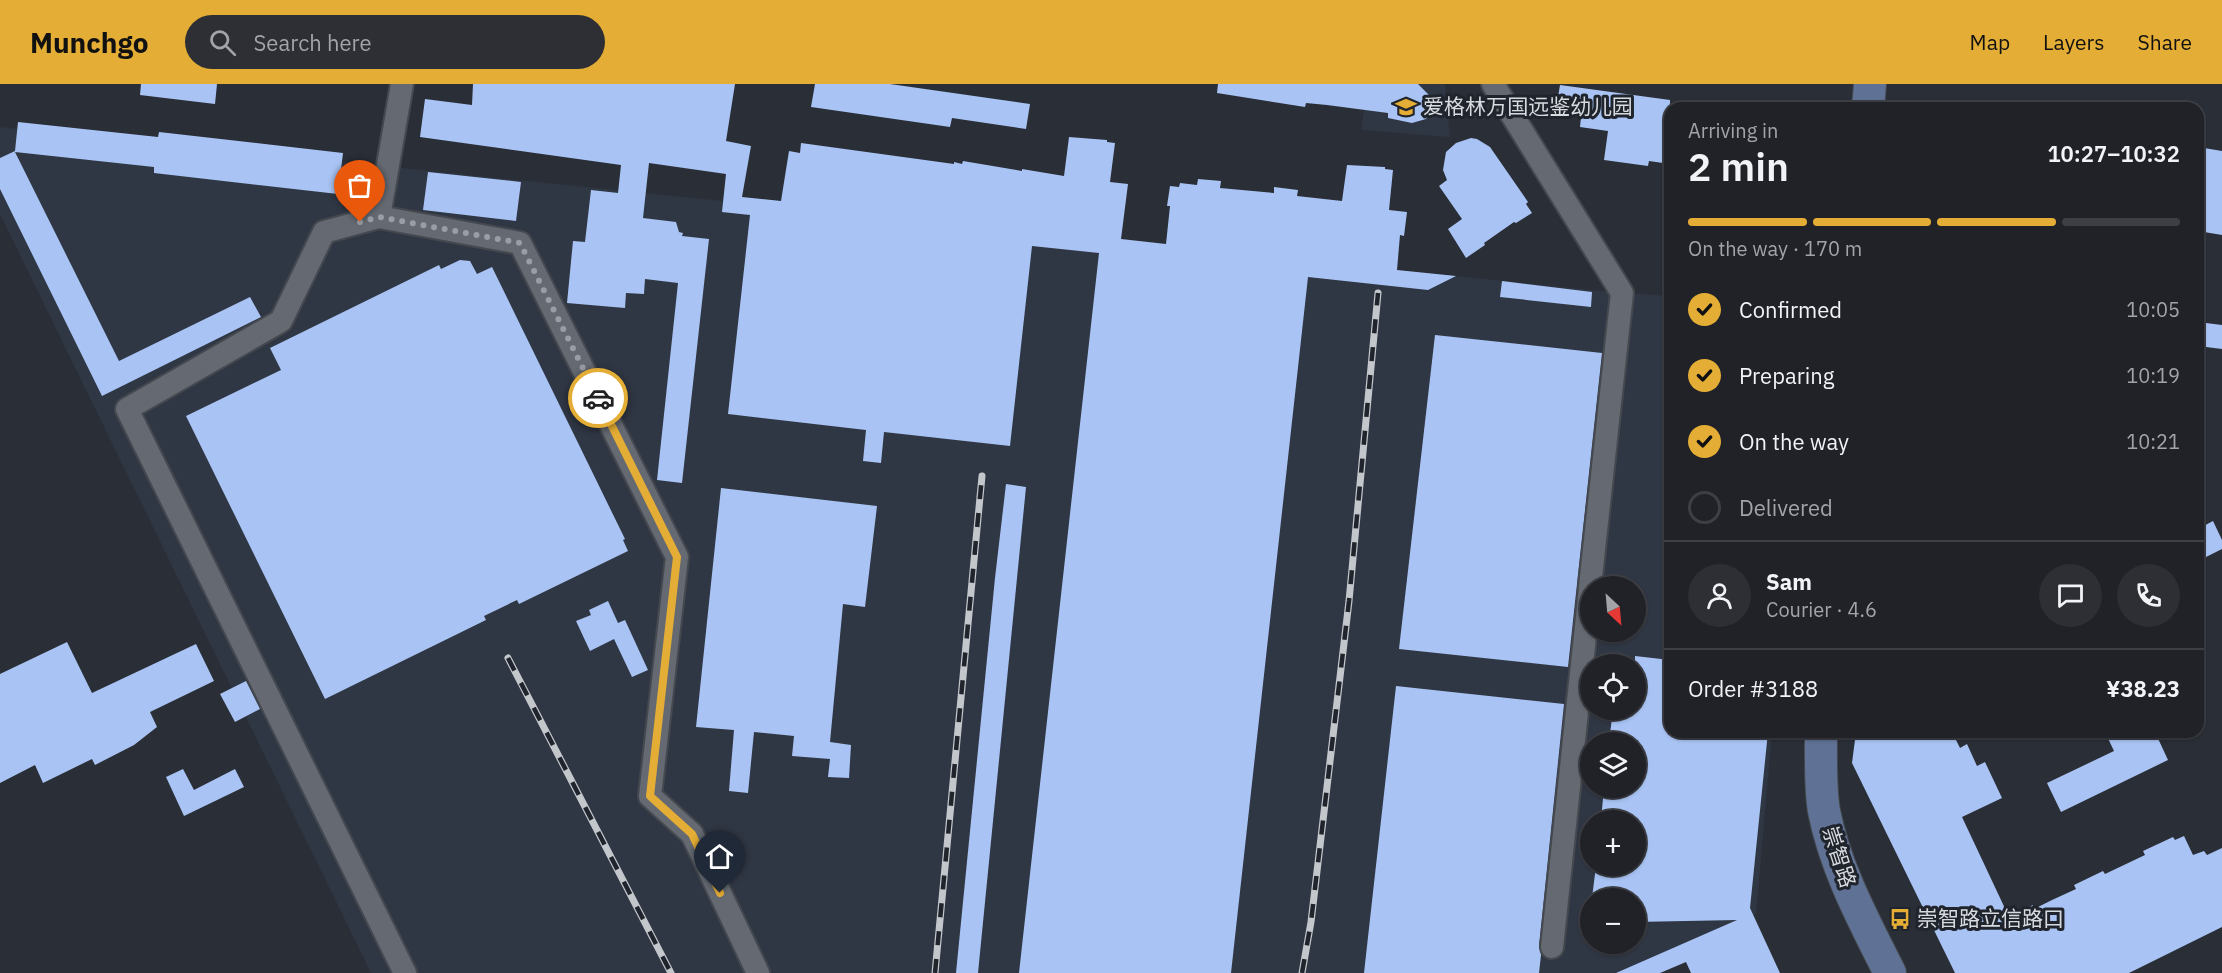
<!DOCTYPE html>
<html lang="en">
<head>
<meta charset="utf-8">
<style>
  body { margin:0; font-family:"IBM Plex Sans","Noto Sans SC",sans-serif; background:#2d2f34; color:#f1f3f6; height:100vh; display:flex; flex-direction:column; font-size:22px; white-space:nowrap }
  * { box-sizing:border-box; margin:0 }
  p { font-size:20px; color:#a2a4a8 }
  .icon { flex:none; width:33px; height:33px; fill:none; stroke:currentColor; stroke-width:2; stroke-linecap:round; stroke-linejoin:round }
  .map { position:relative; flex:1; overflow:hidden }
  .drawer { position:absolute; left:1664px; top:18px; width:540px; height:636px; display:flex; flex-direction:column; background:#202228; border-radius:18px; box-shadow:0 2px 4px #0004,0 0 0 2px #3d3f45 }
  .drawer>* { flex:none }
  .needle { width:39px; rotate:154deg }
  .tools { position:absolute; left:1580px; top:492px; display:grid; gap:12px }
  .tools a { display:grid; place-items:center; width:66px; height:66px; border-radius:50%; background:#202228; box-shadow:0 2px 4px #0004,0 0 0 2px #3d3f45; font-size:30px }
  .pin { position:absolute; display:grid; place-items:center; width:51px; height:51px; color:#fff; margin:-62px -26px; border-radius:50% 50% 50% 0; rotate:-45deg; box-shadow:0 0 6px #0007 }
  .pin .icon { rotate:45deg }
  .courier { position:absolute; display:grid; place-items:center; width:60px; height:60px; margin:-30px; border:4px solid #e4ad35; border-radius:50%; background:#fff; color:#222; box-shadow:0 2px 8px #0007 }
  .headline em { font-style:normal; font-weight:600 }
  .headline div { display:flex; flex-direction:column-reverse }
  .headline { display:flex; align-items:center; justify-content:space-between; height:102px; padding:0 24px }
  h1 { font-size:39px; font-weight:600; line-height:45px }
  .bar { display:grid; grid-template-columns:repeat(4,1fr); gap:9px 6px; align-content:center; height:72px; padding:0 24px }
  .bar i { height:8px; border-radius:4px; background:#3d3f45 }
  .bar .selected { background:#e4ad35 }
  .bar p { grid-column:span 4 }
  .line { display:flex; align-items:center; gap:15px; padding:0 24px; border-top:2px solid #3d3f45 }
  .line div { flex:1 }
  .round { display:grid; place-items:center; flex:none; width:63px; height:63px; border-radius:32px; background:#2d2f34 }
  ol { padding:0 24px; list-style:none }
  li { display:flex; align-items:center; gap:18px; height:66px }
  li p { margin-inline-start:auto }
  li .icon { padding:6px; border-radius:50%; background:#e4ad35; color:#111; stroke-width:4 }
  li:last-child { color:#a2a4a8 }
  li i { width:33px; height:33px; border:3px solid #3d3f45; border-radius:50% }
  header { display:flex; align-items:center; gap:36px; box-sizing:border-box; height:84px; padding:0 30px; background:#e4ad35; color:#111 }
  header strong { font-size:28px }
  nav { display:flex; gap:33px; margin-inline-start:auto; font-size:21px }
  .search { width:420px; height:54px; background:#2d2f34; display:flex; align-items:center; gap:15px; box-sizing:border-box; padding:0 21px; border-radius:33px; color:#a2a4a8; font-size:22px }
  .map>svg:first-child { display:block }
</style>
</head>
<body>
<header>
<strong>Munchgo</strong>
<div class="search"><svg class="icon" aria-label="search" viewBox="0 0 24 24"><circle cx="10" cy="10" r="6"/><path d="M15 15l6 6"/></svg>Search here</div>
<nav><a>Map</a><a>Layers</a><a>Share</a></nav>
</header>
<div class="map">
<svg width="2222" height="889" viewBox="0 0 2222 889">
  <rect width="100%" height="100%" fill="#2a2e36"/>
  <g fill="#303744" fill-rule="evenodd">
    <path d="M1368,0H1445L1450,53L1361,46Z"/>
    <path d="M0,43L1611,208L1669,212L1670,648H1772L1756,830L1637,889H371L0,130ZM1590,502H1635V548H1590ZM1590,580H1635V626H1590ZM1590,658H1635V704H1590ZM1590,736H1635V782H1590ZM1590,814H1635V860H1590Z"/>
  </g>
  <g fill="#a9c4f4">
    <path d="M141,0H217L215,20L140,11Z"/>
    <path d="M473,0H735L726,57L751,62L742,113L781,117L789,67L800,69L801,59L954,80V78L962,80L963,77L1022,87V85L1064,92L1069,53L1107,56V58L1115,59L1110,98L1128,100L1121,155L1166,160L1170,122H1167L1170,102L1179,103L1180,99L1197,101L1198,95L1221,97L1220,104L1274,109V103L1298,106L1297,112L1342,117L1347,81L1385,83V85L1393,86L1389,126L1407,128L1404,152L1400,151L1397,186L1456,192L1428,206L1308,193L1231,889H1019L1099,169L1032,162L1010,362L884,348L881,379L863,377L866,346L728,330L750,131L722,128L726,90L649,79L643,134L676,138L679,148L683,149L682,152L709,155L682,399L657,396L678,199L645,195L644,210L626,209L625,224L567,219L573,157L585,158L591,106L618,109L621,81L420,53L425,15L472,21Z"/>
    <path d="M815,0H890L1030,20L1026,45L952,34L950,43L811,23Z"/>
    <path d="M1218,0H1418L1430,12L1431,24L1426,35L1412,39L1388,34V29L1327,21L1306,19L1305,23L1217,9Z"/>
    <path d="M1560,1L1670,16V80L1649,77L1648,82L1604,76L1608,47L1580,43L1581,33L1571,32L1558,13Z"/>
    <path d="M18,38L158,53L159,48L343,69L338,110L154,89V83L15,68L119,277L250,213L261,233L102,312L0,105V74L15,67Z"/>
    <path d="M1471,54L1477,55L1490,63L1528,118L1526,120L1532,129L1516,139L1514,138L1484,159L1485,161L1466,174L1448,145L1462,135L1439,102L1447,96L1443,86L1446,68L1456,59Z"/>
    <path d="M2198,63L2222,67V151L2198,147Z"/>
    <path d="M428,88L521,98L516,137L423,126Z"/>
    <path d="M460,176L470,177L477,190L492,183L625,455L623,456L628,467L519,520L517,516L484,532L486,536L325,615L186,332L281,286L270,264L439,181L441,185Z"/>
    <path d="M1502,197L1592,208L1591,223L1500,213Z"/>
    <path d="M2198,238L2222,241V265L2198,262Z"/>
    <path d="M1435,251L1602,269L1568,583L1399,565Z"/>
    <path d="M1006,400L1026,403L978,889H956L995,494Z"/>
    <path d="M721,404L877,422L865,523L843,520L830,658L851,661L849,694L828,693L830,675L792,672L794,652L754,648L748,709L729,707L734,646L696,643Z"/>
    <path d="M2213,437L2222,456V465L2198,477V445Z"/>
    <path d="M608,517L618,539L625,536L648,586L632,593L614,555L590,567L576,537L591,531L589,526Z"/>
    <path d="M67,558L92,609L196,560L214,597L150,628L157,643L134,661L95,681L92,675L43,699L35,681L0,699V590Z"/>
    <path d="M1635,572L1670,576V648H1768L1750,824L1780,889H1691L1686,878L1660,889H1616L1737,836L1635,838V814H1592L1596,782H1635V736H1601L1604,704H1635V658H1609L1613,626H1635Z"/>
    <path d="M246,597L260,625L235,638L220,610Z"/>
    <path d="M1396,602L1564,620L1539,862L1541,871L1539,889H1364Z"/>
    <path d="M1856,648H1952L1960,664L1967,660L1977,682L1985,678L2002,714L1962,733L2009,833L2033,821L2034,825L2052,816L2076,805L2074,801L2103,787L2105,790L2145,771L2143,767L2173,753L2175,756L2184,752L2193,771L2204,767L2207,771L2222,764V843L2129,889H1955L1852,679Z"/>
    <path d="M2105,648H2155L2168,676L2061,728L2047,699L2114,667Z"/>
    <path d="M183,685L194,706L235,685L244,703L184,732L166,693Z"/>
  </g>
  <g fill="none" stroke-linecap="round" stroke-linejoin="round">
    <defs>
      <g id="street">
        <path d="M1493,0L1622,209L1590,502"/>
        <path d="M379,133L402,0"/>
        <path d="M1552,863L1590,505"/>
        <path d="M405,889L127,325L281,237L324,148L379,133L520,159L677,473L650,712L692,750L758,889"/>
      </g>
      <g id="secondary">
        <path d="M1868,24L1870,0"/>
        <path d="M1821,648C1821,670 1820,705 1824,727C1835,784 1864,837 1890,889"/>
      </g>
    </defs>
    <use href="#street" stroke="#45494f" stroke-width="26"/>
    <use href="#secondary" stroke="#45494f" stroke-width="34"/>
    <use href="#street" stroke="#646972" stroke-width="22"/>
    <use href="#secondary" stroke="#5f7194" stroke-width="32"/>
    <defs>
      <g id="rail">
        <path d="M508,574L671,889"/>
        <path d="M935,889L982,392"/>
        <path d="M1302,889L1311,838L1349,517L1378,209"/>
      </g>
    </defs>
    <use href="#rail" stroke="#c3c6cb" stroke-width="7"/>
    <use href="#rail" stroke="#20242c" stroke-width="4.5" stroke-dasharray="14" stroke-linecap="butt"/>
  </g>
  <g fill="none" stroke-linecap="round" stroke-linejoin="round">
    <path stroke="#9a9ea4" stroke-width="6" stroke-dasharray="0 10.8" d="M360,138L379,133L520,159L598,314"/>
    <path stroke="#e4ad35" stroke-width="8" d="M598,314L677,473L650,712L692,750L720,809"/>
  </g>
  <defs>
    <symbol id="school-bare" viewBox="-9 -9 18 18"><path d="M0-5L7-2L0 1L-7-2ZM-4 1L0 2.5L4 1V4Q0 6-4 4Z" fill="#e4ad35" stroke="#20242c" stroke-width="2.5" paint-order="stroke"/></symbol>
    <symbol id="bus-bare" viewBox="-9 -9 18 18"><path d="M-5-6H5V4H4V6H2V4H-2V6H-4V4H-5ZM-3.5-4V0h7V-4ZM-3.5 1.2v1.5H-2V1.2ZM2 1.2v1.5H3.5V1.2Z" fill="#e4ad35" stroke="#20242c" stroke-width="2.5" paint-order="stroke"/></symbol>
  </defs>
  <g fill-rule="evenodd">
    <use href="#school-bare" x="1391" y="8" width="30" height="30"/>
    <use href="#bus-bare" x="1885" y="820" width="30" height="30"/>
  </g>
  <g text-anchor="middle" stroke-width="6" stroke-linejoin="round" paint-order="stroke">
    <g font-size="21" fill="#d7dadf" stroke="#20242c" text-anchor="start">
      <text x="1423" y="30">爱格林万国远鉴幼儿园</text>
      <text x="1917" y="842">崇智路立信路口</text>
    </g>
    <g font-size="21" fill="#d7dadf" stroke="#20242c">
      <text transform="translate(1839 773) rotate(72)" y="7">崇智路</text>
    </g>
  </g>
</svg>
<div class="tools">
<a><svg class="needle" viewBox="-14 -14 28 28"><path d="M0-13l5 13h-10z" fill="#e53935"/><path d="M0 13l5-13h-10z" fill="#a2a4a8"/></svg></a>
<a><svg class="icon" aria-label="locate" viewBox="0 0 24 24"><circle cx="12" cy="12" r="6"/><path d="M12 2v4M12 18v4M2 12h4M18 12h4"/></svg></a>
<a><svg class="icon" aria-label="layers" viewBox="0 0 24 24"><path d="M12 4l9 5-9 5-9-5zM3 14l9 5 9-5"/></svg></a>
<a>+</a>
<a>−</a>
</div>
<div class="pin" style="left:360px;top:138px;background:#ea580c"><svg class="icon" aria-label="bag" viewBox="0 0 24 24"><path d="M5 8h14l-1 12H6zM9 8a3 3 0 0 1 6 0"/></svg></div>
<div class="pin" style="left:720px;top:809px;background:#1f2937"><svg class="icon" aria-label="home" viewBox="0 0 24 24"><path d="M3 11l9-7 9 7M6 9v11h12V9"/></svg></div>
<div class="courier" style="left:598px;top:314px"><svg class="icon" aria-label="car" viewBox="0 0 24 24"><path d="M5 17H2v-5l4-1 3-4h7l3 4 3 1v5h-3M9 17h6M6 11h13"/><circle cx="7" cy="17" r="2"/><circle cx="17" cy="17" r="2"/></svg></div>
<section class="drawer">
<div class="headline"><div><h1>2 min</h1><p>Arriving in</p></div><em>10:27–10:32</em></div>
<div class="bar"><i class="selected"></i><i class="selected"></i><i class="selected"></i><i></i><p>On the way · 170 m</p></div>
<ol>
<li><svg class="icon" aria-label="check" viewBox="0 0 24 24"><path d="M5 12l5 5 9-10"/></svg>Confirmed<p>10:05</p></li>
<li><svg class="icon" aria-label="check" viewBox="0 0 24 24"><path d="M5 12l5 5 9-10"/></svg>Preparing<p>10:19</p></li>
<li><svg class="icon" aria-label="check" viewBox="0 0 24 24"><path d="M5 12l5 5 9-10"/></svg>On the way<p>10:21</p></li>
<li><i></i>Delivered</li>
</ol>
<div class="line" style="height:108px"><a class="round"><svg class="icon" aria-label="person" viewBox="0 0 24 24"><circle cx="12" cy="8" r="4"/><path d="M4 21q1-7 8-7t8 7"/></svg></a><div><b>Sam</b><p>Courier · 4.6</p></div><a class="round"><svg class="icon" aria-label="chat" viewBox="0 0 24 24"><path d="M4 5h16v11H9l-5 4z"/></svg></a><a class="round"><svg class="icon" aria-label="phone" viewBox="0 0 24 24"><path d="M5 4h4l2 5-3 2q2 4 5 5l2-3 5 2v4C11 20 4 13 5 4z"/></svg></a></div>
<div class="line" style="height:78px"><div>Order #3188</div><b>¥38.23</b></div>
</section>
</div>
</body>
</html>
